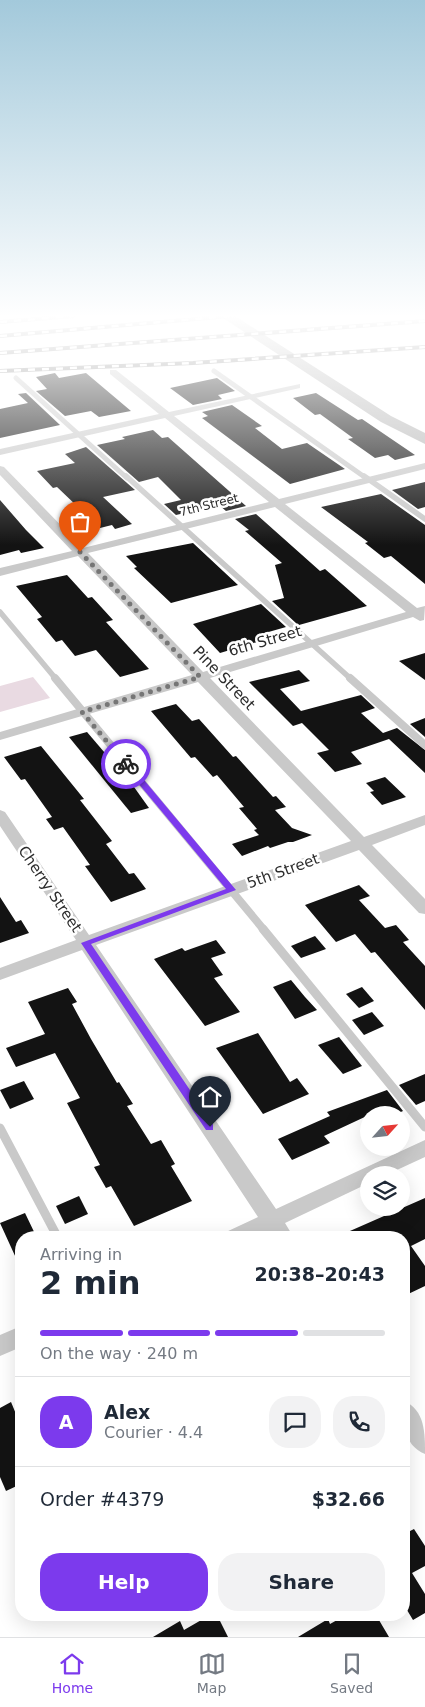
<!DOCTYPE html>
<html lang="en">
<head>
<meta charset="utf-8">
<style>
  body { margin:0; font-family:"DejaVu Sans",sans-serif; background:#f2f2f3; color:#1f2937; height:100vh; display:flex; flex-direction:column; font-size:19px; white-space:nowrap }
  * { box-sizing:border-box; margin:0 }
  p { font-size:16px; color:#747a83 }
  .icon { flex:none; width:28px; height:28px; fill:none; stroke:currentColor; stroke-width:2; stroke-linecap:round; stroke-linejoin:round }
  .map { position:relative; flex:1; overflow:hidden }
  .drawer { position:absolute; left:15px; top:1231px; width:395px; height:390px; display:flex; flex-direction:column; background:#fff; border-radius:20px; box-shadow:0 5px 20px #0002 }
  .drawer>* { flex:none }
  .needle { width:32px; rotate:63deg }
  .buttons { position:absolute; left:360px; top:1106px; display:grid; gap:10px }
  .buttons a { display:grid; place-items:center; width:50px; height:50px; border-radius:50%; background:#fff; box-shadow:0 5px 20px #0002; font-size:25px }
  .pin { position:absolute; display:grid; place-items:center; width:42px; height:42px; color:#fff; margin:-51px -21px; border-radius:50% 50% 50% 0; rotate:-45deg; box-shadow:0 0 5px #0007 }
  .pin .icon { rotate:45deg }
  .courier { position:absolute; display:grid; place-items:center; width:50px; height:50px; margin:-25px; border:4px solid #7c3aed; border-radius:50%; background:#fff; color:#222; box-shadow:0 1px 6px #0007 }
  .summary em { font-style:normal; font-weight:600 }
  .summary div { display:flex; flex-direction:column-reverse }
  .summary { display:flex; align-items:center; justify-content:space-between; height:85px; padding:0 25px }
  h1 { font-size:32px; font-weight:600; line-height:38px }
  .bar { display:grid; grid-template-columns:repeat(4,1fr); gap:8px 5px; align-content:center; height:60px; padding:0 25px }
  .bar i { height:6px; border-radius:4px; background:#e0e1e3 }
  .bar .on { background:#7c3aed }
  .bar p { grid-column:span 4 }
  .line { display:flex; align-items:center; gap:12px; padding:0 25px; border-top:1px solid #e0e1e3 }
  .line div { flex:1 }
  .round { display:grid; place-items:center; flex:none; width:52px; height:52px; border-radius:20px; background:#f2f2f3 }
  .button { display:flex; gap:10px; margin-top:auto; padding:10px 25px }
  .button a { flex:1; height:58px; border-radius:20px; background:#7c3aed; color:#fff; font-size:20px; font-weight:600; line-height:58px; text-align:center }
  .button a+a { background:#f2f2f3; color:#1f2937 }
  .dock { display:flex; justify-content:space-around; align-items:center; height:70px; border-top:1px solid #e0e1e3; background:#fff; font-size:14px; color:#747a83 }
  .dock a { display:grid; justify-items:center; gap:2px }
  .dock .on { color:#7c3aed }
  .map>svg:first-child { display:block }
</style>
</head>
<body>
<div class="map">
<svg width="425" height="1637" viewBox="0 0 425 1637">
  <rect width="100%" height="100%" fill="#fff"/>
  <path fill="#e9dae2" d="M33,677L50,698L0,712V686Z"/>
  <g fill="#131313">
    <path d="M55,373L59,378L86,373L131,411L99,417L91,411L65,416L36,391L47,389L36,377Z"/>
    <path d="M217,378L235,391L218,395L222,399L193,405L170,388Z"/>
    <path d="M26,393L60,425L0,438V409L28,403L18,394Z"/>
    <path d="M316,393L358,420L362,419L415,455L395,460L388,455L375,458L348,439L353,438L320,414L315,415L293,398Z"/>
    <path d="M232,405L262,426L255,428L282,449L307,443L345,469L290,484L202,418L208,416L202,412Z"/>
    <path d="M153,430L162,438L168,437L246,506L226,511L219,505L176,515L164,504L181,500L158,477L139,482L97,445L125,439L122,437Z"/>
    <path d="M86,447L135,490L103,497L132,524L115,529L112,525L100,528L57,487L53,488L37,471L75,463L65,454Z"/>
    <path d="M425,482V507L418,509L392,490Z"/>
    <path d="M381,494L425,525V584L391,556L384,558L365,543L368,542L321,507Z"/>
    <path d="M0,500L26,530L44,548L21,553L19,550L0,555Z"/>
    <path d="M256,514L320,571L325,569L367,606L299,625L297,624L272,601L284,598L275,565L282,563L245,531L249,530L235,519Z"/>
    <path d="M193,543L238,585L171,603L134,568L137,567L126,556Z"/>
    <path d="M67,575L88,598L92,597L113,620L106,622L149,669L120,677L96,650L75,656L62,640L56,642L37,619L42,617L16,586Z"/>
    <path d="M261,604L286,627L258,635L264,640L220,653L193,624Z"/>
    <path d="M425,653V680L399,661Z"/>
    <path d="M299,670L310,681L280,689L301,711L361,695L375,708L361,713L383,733L397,728L425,750V773L389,739L351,752L362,764L335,772L317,753L329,750L302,723L293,726L249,682Z"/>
    <path d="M176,704L192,721L199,719L233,757L236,756L273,797L276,796L286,807L275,810L292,828L312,835L293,842H288L270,848L268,846L242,856L232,844L259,835L254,830L257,829L239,808L244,807L217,775L213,777L195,757L191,758L151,711Z"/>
    <path d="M425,718V737L410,724Z"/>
    <path d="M87,732L134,787L149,808L131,813L69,737Z"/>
    <path d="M41,746L84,799L80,800L112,841L106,844L129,874L134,873L146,889L111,902L85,866L90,865L63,827L54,830L46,819L52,817L25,779L21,780L4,757Z"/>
    <path d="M385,777L406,797L382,805L370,792L374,791L366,783Z"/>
    <path d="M359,885L370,896L359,900L385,928L396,925L409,940L403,942L425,966V1010L375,952L371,953L355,934L336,942L305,905Z"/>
    <path d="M0,897L16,922L21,920L29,933L0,943Z"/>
    <path d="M315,936L326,949L301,958L291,946Z"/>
    <path d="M216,940L226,953L211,958L223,975L214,978L240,1012L205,1026L154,959L182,948L185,951Z"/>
    <path d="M291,980L305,997L317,1010L295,1019L273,987Z"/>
    <path d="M362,987L374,1001L359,1008L346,994Z"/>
    <path d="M68,988L77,1002L72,1004L91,1039L117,1083L119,1082L133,1104L127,1106L151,1144L161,1140L175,1164L171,1166L192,1201L134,1226L111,1186L106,1188L94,1167L100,1165L67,1103L80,1098L55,1053L16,1067L6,1048L45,1034L28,1002Z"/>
    <path d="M372,1012L384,1026L364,1035L352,1020Z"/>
    <path d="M258,1033L290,1082L297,1078L309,1094L263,1114L216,1048Z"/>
    <path d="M339,1037L362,1066L343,1074L318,1045Z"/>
    <path d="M425,1074V1101L416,1105L399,1085Z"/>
    <path d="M24,1081L34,1099L10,1109L0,1090Z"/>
    <path d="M387,1090L403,1111L394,1115H369L324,1136L330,1143L292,1160L278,1139L330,1116L327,1112Z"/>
    <path d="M79,1196L88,1214L65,1224L56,1206Z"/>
    <path d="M425,1198V1239L411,1246L425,1266V1286L404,1296V1238H334Z"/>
    <path d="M25,1213L37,1238H21V1269L0,1223Z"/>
    <path d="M11,1402L21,1426V1484L6,1491L0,1477V1408Z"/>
    <path d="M414,1529L425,1546V1566L412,1573L425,1594V1613L413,1620L404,1605V1534Z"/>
    <path d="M210,1615H217L228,1637H153L180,1621L184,1630Z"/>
    <path d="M346,1615H376L389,1637H298L328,1619L330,1624Z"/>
  </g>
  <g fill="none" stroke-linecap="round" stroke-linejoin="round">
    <g stroke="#c9c9c9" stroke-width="5">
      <path d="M214,371L366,478"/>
      <path d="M16,378L127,478"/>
    </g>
    <g stroke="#c9c9c9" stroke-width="5.5">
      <path d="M126,476L351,679"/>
      <path d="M364,476L425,519"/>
      <path d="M0,612L56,679"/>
    </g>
    <g stroke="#c9c9c9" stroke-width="8">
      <path d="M55,678L264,930"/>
      <path d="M350,678L425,745"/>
    </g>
    <g stroke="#c9c9c9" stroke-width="9">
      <path d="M263,929L425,1127"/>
      <path d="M0,1128L58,1238"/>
    </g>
    <g fill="#c9c9c9" fill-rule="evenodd">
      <path d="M110,370H116L169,412L300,384V388L174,416L279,499L425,463V469L285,504L417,608L425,606L424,620L420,621L413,617L210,678L364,837L425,815V825L372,845L425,899V914L419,913L359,850L96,945L276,1209L425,1140V1157L386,1175H369V1183L285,1223L294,1238H272L268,1231L254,1238H223L226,1232L258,1217L82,950L0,980V968L76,940L0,826V810L5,812L89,935L351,841L198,682L0,740V732L192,675L78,556L0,576V568L72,551L0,475V466L4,467L83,548L269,502L165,418L0,455V449L159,414L110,374ZM275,507L406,612L203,672L88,553Z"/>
      <path d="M21,1326V1347L0,1356V1335Z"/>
      <path d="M404,1401C425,1410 425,1433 425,1454C403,1445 403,1422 404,1401Z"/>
    </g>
    <path fill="#b6b6b6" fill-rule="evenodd" d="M220,316H235L391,416L425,433V444L381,422Z"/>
    <defs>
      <g id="rail">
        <path d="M0,322L73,316"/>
        <path d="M0,336L230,316"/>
        <path d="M0,353L425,321"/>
        <path d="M0,371L193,363L425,347"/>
      </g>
    </defs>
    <use href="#rail" stroke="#818181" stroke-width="4"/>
    <use href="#rail" stroke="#fff" stroke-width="2.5" stroke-dasharray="7" stroke-linecap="butt"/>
  </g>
  <linearGradient id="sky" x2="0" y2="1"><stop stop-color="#a3c9db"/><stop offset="0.58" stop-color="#fff"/><stop offset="1" stop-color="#fff" stop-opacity="0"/></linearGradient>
  <rect width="425" height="545" fill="url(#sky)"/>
  <path fill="#7c3aed" d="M123,762H129L236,890L91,944L213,1124V1130H206L81,943L226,889L123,765Z"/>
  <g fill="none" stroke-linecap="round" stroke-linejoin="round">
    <path stroke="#767676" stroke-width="5" stroke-dasharray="0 9" d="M80,552L200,677L82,712L126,764"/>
  </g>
  <g text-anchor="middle" stroke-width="5" stroke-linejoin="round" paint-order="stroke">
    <g font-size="12" fill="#2c2c2c" stroke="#fff">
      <text transform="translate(209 505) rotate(-14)" y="4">7th Street</text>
    </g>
    <g font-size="15" fill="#2c2c2c" stroke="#fff">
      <text transform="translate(265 641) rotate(-16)" y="5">6th Street</text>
      <text transform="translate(224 678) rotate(46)" y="5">Pine Street</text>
      <text transform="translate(283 871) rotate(-20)" y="5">5th Street</text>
      <text transform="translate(50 889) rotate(56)" y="5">Cherry Street</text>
    </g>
  </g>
</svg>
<div class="buttons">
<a><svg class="needle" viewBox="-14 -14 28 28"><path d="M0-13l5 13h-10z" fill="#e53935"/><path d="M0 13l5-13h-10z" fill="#747a83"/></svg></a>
<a><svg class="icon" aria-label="layers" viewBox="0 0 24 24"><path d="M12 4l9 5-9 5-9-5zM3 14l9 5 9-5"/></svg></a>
</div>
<div class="pin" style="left:80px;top:552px;background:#ea580c"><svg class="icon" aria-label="bag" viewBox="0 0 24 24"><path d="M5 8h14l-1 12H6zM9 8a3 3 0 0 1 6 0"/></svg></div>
<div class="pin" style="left:210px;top:1127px;background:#1f2937"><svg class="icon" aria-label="home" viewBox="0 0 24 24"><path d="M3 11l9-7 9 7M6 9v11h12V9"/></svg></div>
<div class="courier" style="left:126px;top:764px"><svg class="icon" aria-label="bike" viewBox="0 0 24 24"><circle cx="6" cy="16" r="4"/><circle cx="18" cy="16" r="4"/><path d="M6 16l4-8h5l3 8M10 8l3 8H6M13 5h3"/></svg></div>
<section class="drawer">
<div class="summary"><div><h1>2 min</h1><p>Arriving in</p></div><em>20:38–20:43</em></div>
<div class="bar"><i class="on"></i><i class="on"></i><i class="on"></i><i></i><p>On the way · 240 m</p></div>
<div class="line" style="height:90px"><b class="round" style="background:#7c3aed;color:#fff">A</b><div><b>Alex</b><p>Courier · 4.4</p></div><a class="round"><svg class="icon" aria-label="chat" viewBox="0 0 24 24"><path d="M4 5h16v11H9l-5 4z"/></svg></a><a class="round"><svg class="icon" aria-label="phone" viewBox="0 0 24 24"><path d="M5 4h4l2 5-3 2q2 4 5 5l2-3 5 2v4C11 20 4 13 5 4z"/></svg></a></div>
<div class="line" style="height:65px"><div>Order #4379</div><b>$32.66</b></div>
<div class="button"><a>Help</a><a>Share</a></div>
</section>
</div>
<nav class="dock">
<a class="on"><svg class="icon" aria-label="home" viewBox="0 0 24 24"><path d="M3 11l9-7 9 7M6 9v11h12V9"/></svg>Home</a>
<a><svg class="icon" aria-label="map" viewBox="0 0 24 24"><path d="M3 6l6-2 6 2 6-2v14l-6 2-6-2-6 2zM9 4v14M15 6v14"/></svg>Map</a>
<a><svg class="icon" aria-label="saved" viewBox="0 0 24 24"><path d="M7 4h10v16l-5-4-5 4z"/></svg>Saved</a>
</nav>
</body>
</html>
